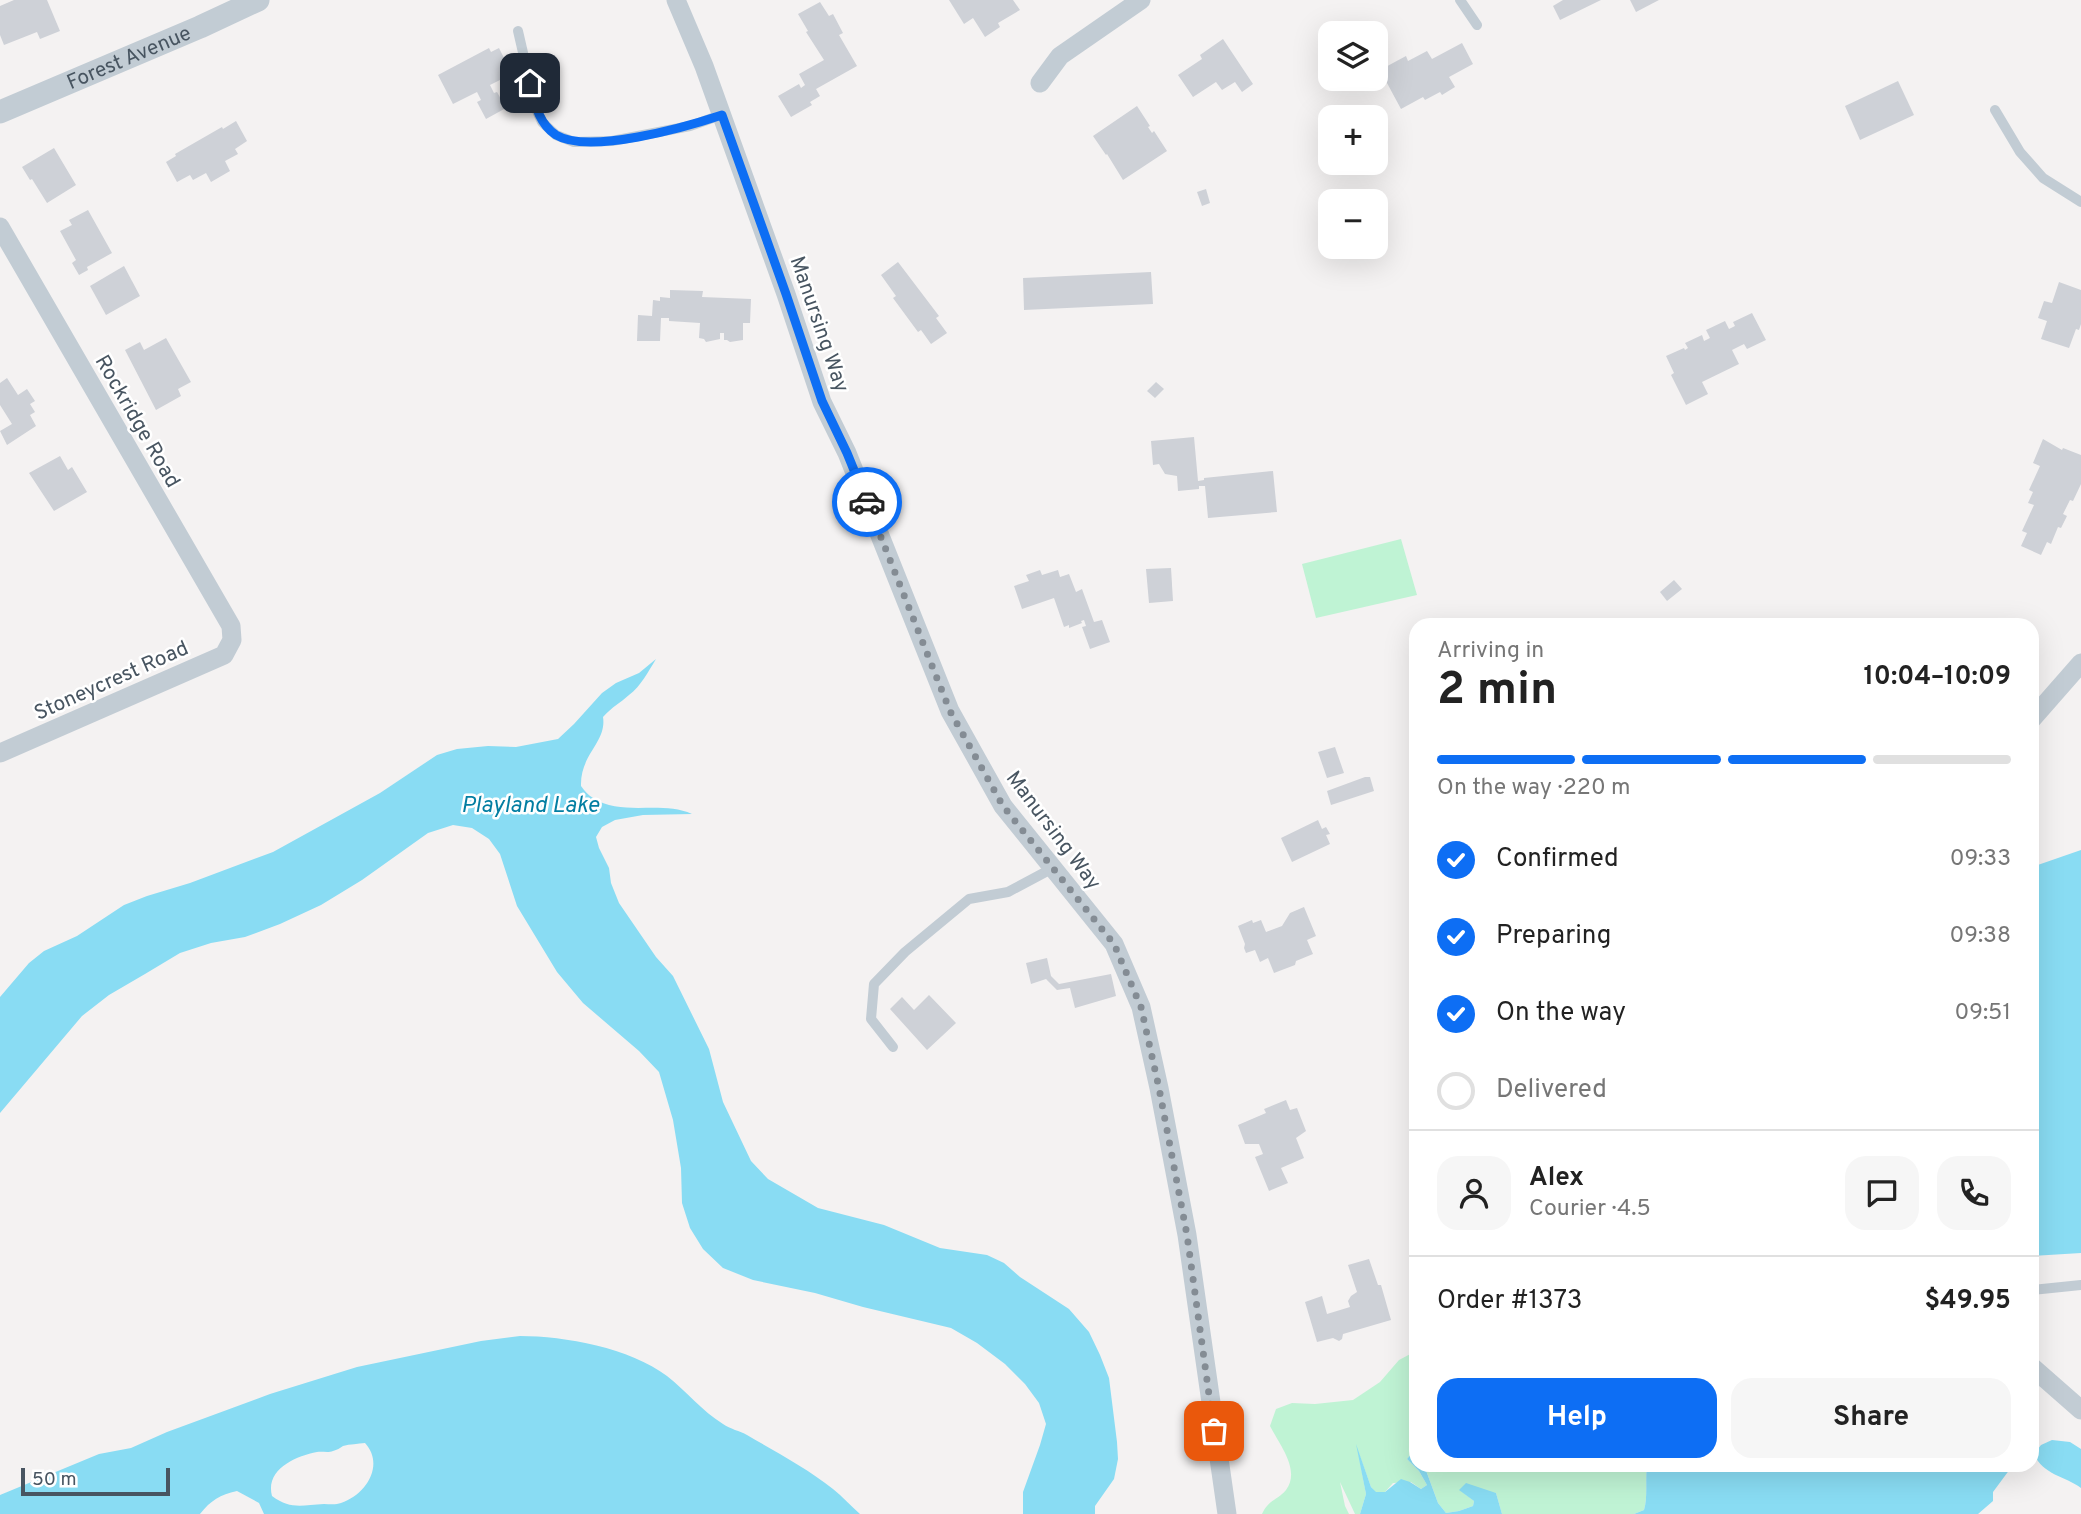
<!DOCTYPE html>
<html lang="en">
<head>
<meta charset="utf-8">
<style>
  body { margin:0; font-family:Overpass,sans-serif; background:#f6f6f6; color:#222; height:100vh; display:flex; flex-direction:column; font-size:26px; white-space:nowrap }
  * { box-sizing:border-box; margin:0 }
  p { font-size:23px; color:#767676 }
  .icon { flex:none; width:38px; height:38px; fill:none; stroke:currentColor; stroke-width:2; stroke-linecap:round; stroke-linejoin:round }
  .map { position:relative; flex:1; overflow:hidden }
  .drawer { position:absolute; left:1409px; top:618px; width:630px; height:854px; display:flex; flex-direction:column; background:#fff; border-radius:21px; box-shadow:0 7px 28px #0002 }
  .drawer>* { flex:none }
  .tools { position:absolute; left:1318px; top:21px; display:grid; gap:14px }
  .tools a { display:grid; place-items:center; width:70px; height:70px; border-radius:14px; background:#fff; box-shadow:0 7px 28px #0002; font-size:35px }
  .scale { position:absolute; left:21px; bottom:18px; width:149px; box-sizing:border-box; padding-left:7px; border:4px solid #485561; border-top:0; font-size:19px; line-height:24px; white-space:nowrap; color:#485561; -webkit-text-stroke:5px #fff; paint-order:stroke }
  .pin { position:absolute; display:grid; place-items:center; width:60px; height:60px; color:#fff; margin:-30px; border-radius:14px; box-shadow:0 4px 10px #0006 }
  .courier { position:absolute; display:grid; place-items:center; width:70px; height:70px; margin:-35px; border:5px solid #0d6ef4; border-radius:50%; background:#fff; color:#222; box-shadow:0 2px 9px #0007 }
  .head em { font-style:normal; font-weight:700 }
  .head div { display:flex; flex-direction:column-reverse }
  .head { display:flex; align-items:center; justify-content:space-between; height:119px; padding:0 28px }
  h1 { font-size:46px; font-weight:700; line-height:52px }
  .bar { display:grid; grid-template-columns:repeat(4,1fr); gap:10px 7px; align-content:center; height:84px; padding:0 28px }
  .bar i { height:9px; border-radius:5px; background:#e0e0e0 }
  .bar .active { background:#0d6ef4 }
  .bar p { grid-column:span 4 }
  .line { display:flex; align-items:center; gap:18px; padding:0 28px; border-top:2px solid #e0e0e0 }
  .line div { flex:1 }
  .round { display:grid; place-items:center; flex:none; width:74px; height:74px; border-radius:21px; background:#f6f6f6 }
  ol { padding:0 28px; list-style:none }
  li { display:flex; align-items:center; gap:21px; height:77px }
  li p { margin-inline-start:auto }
  li .icon { padding:7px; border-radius:50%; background:#0d6ef4; color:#fff; stroke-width:4 }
  li:last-child { color:#767676 }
  li i { width:38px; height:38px; border:4px solid #e0e0e0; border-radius:50% }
  .button { display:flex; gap:14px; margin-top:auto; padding:14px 28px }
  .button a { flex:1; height:80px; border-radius:21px; background:#0d6ef4; color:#fff; font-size:28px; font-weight:700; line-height:80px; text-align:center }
  .button a+a { background:#f6f6f6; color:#222 }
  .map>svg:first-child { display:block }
</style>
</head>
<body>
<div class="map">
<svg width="2081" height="1514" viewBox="0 0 2081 1514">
  <rect width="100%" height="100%" fill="#f4f2f2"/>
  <g fill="#bff3d4">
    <path d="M1401,539L1417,595L1316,618L1302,564Z"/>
    <path d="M1416,1351V1452L1412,1453L1407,1459L1419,1471L1427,1485L1421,1489L1411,1482L1393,1483L1385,1492L1376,1493L1371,1487L1358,1451L1366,1494L1360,1514H1355L1340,1482L1345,1506L1349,1514H1262C1269,1499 1278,1500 1286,1490C1301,1470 1279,1444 1270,1426L1276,1409L1292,1403L1315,1404L1353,1400L1380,1382L1399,1360Z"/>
    <path d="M1424,1465H1647C1645,1480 1648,1497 1644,1510L1634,1514H1502L1496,1493L1460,1490L1474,1501L1473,1506L1459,1511L1446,1513L1438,1503Z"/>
  </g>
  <g fill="#89dcf3" fill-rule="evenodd">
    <path d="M656,659C648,672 641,686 629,695C619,704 613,706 603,717C607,742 580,754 581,786C584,790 588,795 593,798C622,817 661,800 692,814L643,815L615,820L602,827L596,837L599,848L609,868L611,883L619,903L656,957L673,976L709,1049L723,1102L751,1161L768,1179L818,1208L884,1225L940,1248L987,1255L1004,1263L1020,1277L1069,1309L1089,1332L1100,1355L1109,1378L1117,1442L1118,1459L1114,1479L1095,1506V1514H1023V1492L1040,1445L1046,1424L1039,1403L1025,1384L1005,1364L977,1343L951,1328L863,1307L815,1293L753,1280L723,1268L703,1249L690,1228L682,1203L681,1168L673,1120L659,1072L639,1051L583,1003L557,972L517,906L500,854L489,839L472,828L453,825L428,833L362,880L321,905L280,924L245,937L211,943L180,953L145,974L109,995L82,1016L0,1113V997L29,963L44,951L77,936L124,905L147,896L190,883L273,852L380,793L437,755L457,749L488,746L516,747L558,739L574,724L602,693L616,683L639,673Z"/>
    <path d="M2081,850V1253L2032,1256V867Z"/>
    <path d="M520,1336C565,1336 630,1348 667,1376C686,1391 702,1411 723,1424C730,1429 740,1431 747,1435C776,1452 807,1468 833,1489C842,1496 851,1506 860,1514H264L259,1503L237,1491C220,1495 211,1500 200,1514H0V1495L99,1454L131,1448L167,1432L270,1394L357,1367L481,1341ZM365,1443C385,1465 366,1495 341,1503C336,1505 329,1504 324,1504C302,1505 291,1510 272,1496C265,1470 295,1456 317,1452C322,1451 328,1453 333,1451C337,1450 340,1448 343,1446C350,1444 358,1444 365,1443Z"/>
    <path d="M2052,1440L2070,1442L2081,1449V1488C2065,1476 2043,1475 2034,1454L2041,1445Z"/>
    <path d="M1356,1444L1371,1487L1376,1492H1385L1401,1479L1410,1482L1421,1489L1427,1485L1419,1471L1407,1459L1412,1453L1416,1452V1465H1424L1438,1503L1446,1513L1459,1511L1473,1506L1474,1501L1459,1490L1466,1483L1496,1493L1502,1514H1360L1366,1494Z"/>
    <path d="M1647,1465H2013L1993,1492V1501L1978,1514H1634L1644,1510C1648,1497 1645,1480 1647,1465Z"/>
  </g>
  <g fill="#ced1d7">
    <path d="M14,0H47L60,31L40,39L37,32L4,45L0,35V6Z"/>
    <path d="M949,0H1013L1020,10L998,23L1000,27L985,37L973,18L964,24Z"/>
    <path d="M1563,0H1601L1560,20L1553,6Z"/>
    <path d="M1630,0H1659L1636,12Z"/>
    <path d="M820,2L829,16L833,14L843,33L839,35L857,66L816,89L820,96L810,102L812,105L791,117L778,96L799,84L801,88L805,85L799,74L824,60L806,32L808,31L798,14Z"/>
    <path d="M1223,39L1253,84L1242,92L1235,82L1222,90L1216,82L1193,97L1178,75L1202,59L1200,55Z"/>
    <path d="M1462,43L1473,64L1449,77L1455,87L1442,95L1440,92L1425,100L1423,97L1401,109L1380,70L1406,56L1408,61L1427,51L1432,59Z"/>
    <path d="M489,48L491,52L499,48L512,74L490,85L494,93L497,92L506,108L486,119L477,102L481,100L477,92L453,104L438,75Z"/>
    <path d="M1898,81L1914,115L1860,140L1845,106Z"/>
    <path d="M1137,106L1150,126L1148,127L1152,133L1154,131L1167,151L1123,180L1107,154L1106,155L1093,136Z"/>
    <path d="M236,121L247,141L235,149L238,154L225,161L230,171L211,182L206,173L193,180L190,175L177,182L166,162L176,156L175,154L222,127L223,129Z"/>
    <path d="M54,148L76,185L47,203L32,179L30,180L22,167Z"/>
    <path d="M1206,189L1210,203L1202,206L1197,192Z"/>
    <path d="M88,210L112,253L87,267L88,270L79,275L72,263L76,260L60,231L72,225L69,220Z"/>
    <path d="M898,262L939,316L936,318L947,333L931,344L921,330L918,332L893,298L896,296L881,275Z"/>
    <path d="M124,266L140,296L106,315L90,286Z"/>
    <path d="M1151,272L1153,304L1024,310L1023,278Z"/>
    <path d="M2059,282L2081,290V324L2079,330L2076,329L2069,348L2041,339L2047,321L2038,318L2044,301L2052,303Z"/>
    <path d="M670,290L703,291L702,297L751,299L750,323H743V340L730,342L727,340H724V333H720V339L706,342L704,339L699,338L700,323L669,321V318H661L660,341H637L638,315L652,316L653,300L660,301V297L670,298Z"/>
    <path d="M1752,313L1766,340L1747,349L1744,344L1732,350L1739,364L1702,382L1708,394L1686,405L1671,375L1674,373L1666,356L1684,348L1685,350L1688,348L1685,343L1702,335L1704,341L1710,338L1706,330L1725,321L1729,329L1735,326L1733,322Z"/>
    <path d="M166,338L191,382L178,389L181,396L156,410L125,350L140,342L144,350Z"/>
    <path d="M7,378L18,395L27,389L35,401L30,404L35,412L30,415L36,426L7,445L0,431L12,424L0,405V383Z"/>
    <path d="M1156,382L1164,389L1155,398L1147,391Z"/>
    <path d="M1194,437L1198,481L1204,480V478L1273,471L1277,512L1208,518L1205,486H1199V489L1178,491L1177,476L1165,474L1159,464L1153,465L1151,441Z"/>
    <path d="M2043,439L2062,450L2063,448L2081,455V484L2073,501L2070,500L2063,514L2067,516L2061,528L2058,527L2051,544L2047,542L2041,555L2021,546L2027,533L2022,531L2034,505L2028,503L2033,492L2029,490L2040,466L2033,463Z"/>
    <path d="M60,456L68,470L72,467L87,492L54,511L29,473Z"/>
    <path d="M1171,568L1173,601L1149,603L1146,569Z"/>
    <path d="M1040,570L1042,575L1058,570L1060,577L1069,574L1076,592L1082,589L1094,622L1102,620L1110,642L1090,649L1082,627L1086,626L1084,620L1081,621L1082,623L1069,628V625L1064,627L1054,598L1022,609L1014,586L1029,581L1026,575Z"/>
    <path d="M1674,580L1682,589L1667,601L1660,592Z"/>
    <path d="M1335,747L1344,773L1327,778L1318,752Z"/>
    <path d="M1365,777H1370L1374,791L1331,805L1327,791Z"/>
    <path d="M1318,820L1322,829L1326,827L1330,834L1326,835L1330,844L1292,862L1281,838Z"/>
    <path d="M1304,907L1316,936L1307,940L1313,954L1296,961L1295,965L1274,973L1268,958L1260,962L1255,950L1246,953L1244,948L1245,944L1238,926L1252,920L1253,923L1261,920L1266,932L1282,926L1290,913Z"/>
    <path d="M1047,958L1051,976L1059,984L1111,974L1116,996L1075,1008L1070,988L1057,990L1046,979L1031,984L1026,963Z"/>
    <path d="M929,995L956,1023L927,1050L890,1009L902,997L914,1010Z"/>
    <path d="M1286,1100L1290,1110L1297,1108L1306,1131L1296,1138L1304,1158L1281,1168L1288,1183L1269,1191L1255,1157L1263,1154L1259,1144H1245L1238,1125L1266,1113L1264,1109Z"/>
    <path d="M1369,1259L1378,1285H1381L1391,1320L1343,1334L1342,1339L1339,1341L1333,1338L1317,1342L1305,1302L1322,1296L1327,1314L1350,1307L1348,1301L1351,1296L1357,1292L1348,1265Z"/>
  </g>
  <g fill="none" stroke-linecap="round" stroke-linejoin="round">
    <g stroke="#c2ccd4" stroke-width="10">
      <path d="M1460,0L1477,25"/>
      <path d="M518,31L536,109L542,122L556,135L574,142L612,141L690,126L721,115"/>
      <path d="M1995,110L2020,152L2043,178L2081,202"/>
      <path d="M893,1047L871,1019L874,984L905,952L969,899L1008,892L1053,868"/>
      <path d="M2032,1290L2081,1285"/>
    </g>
    <g stroke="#c2ccd4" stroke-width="19">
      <path d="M676,0L704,66L786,294L822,402L847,453L950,711L1003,806L1114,944L1141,1007L1159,1088L1187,1235L1227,1514"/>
      <path d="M1040,83L1060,56L1141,0"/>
      <path d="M0,227L231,626L232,640L224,655L0,753"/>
      <path d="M2032,719L2081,663"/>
      <path d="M2032,1367L2081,1410"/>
    </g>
    <path stroke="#c2ccd4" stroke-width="23" id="s1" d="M0,112L200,27L258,0"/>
  </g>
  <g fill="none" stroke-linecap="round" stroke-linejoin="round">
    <path stroke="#848c94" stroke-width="7" stroke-dasharray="0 12.6" d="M867,502L950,711L1003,806L1114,944L1141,1007L1159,1088L1187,1235L1214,1431"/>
    <path stroke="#0d6ef4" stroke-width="9" d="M530,83C535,103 538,123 556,135C589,155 686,127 722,115L786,294L822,401L847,453L867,502"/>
  </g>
  <g text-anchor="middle" stroke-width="5" stroke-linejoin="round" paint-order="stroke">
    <g font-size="21" fill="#485561" stroke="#fff">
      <text dy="7" stroke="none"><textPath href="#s1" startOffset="140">Forest Avenue</textPath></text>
      <text transform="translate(820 324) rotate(71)" y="7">Manursing Way</text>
      <text transform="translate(138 421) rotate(60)" y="7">Rockridge Road</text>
      <text transform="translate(111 680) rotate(-24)" y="7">Stoneycrest Road</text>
      <text transform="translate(1054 830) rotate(53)" y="7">Manursing Way</text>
    </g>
    <g font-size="23" font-style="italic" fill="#037ea2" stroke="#fff">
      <text x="530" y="812">Playland Lake</text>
    </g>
  </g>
</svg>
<div class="tools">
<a><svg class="icon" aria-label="layers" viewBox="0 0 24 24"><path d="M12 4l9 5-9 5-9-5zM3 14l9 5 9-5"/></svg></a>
<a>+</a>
<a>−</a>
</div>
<div class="scale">50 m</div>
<div class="pin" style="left:1214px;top:1431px;background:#ea580c"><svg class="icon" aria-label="bag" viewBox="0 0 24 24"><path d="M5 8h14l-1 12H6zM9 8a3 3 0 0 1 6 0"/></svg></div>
<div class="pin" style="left:530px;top:83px;background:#1f2937"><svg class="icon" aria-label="home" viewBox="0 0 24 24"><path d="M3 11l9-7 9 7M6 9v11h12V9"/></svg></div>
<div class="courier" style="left:867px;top:502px"><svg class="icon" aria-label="car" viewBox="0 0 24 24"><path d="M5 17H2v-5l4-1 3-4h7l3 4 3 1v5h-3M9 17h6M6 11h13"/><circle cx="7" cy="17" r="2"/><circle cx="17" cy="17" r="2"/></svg></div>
<section class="drawer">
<div class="head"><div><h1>2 min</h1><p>Arriving in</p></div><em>10:04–10:09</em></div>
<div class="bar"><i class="active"></i><i class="active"></i><i class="active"></i><i></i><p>On the way · 220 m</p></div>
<ol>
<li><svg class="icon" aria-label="check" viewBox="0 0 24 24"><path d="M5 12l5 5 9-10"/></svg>Confirmed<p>09:33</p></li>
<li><svg class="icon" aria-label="check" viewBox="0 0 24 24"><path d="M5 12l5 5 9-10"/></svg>Preparing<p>09:38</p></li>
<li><svg class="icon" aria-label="check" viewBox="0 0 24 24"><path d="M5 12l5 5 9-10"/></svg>On the way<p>09:51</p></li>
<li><i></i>Delivered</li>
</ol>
<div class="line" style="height:126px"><a class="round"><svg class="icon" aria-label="person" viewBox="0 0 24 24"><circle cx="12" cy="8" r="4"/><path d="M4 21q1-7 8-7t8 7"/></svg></a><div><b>Alex</b><p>Courier · 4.5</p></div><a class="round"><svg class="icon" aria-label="chat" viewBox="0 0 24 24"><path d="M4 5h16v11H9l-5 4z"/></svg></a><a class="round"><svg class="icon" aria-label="phone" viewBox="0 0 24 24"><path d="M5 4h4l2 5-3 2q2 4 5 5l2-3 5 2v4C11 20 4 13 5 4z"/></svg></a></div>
<div class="line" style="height:91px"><div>Order #1373</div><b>$49.95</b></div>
<div class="button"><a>Help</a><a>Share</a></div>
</section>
</div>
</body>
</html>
